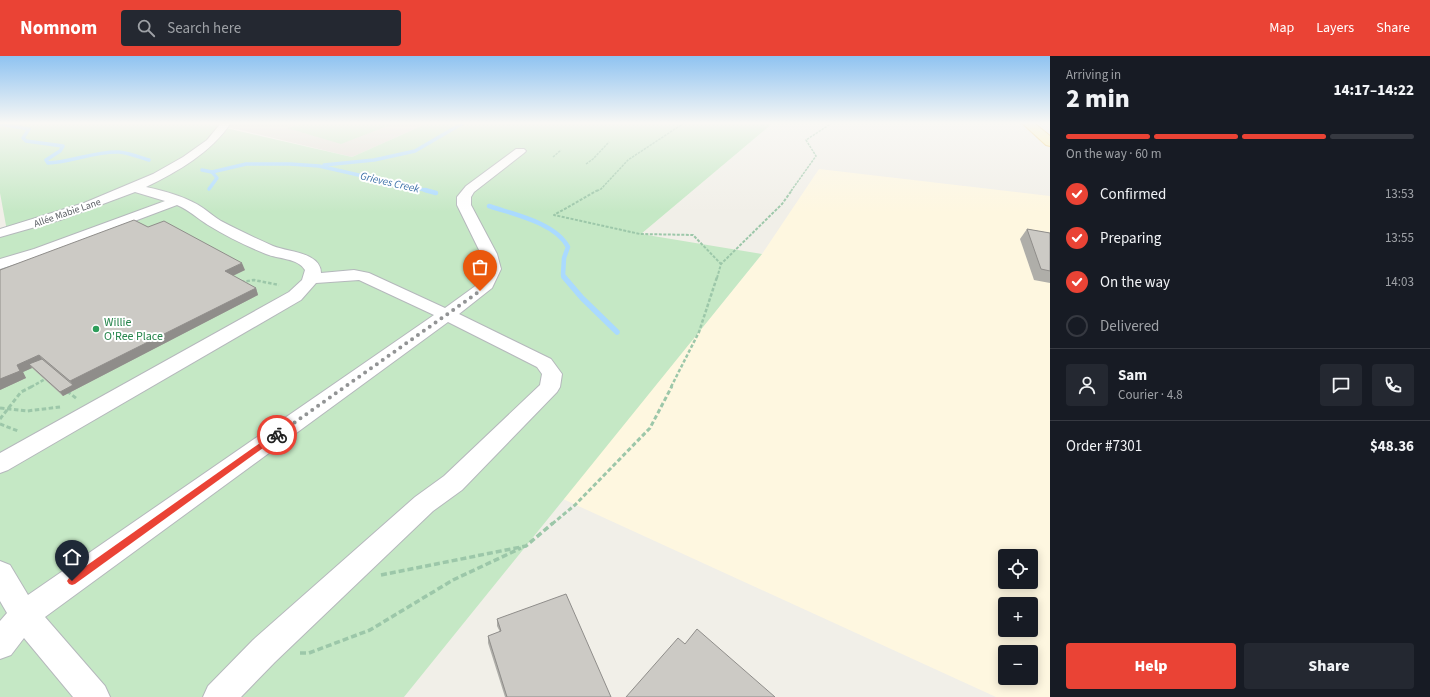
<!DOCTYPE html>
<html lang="en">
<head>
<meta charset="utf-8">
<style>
  body { margin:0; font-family:"Source Sans 3",sans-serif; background:#242831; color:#f1f3f6; height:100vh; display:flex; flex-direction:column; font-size:15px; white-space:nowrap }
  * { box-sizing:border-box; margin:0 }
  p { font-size:13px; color:#9ea1a6 }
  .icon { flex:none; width:22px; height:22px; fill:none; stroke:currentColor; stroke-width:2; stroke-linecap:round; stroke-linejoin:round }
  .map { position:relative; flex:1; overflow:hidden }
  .panel { display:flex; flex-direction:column; background:#171b24; width:380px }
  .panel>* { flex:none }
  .buttons { position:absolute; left:998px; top:493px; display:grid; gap:8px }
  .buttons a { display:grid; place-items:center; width:40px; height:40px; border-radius:4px; background:#171b24; box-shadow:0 2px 10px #0003; font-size:20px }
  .pin { position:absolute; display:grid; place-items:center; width:34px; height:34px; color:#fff; margin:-41px -17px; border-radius:50% 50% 50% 0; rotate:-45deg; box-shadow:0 0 4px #0007 }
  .pin .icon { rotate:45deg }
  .courier { position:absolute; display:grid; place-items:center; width:40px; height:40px; margin:-20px; border:3px solid #ea4335; border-radius:50%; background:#fff; color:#222; box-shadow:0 1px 5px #0007 }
  .summary em { font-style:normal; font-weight:800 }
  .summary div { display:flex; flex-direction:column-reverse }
  .summary { display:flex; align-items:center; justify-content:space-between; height:68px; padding:0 16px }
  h1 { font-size:26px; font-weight:800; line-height:30px }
  .bar { display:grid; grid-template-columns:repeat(4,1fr); gap:6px 4px; align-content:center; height:48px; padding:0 16px }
  .bar i { height:5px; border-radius:3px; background:#363941 }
  .bar .active { background:#ea4335 }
  .bar p { grid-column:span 4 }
  .line { display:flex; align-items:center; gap:10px; padding:0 16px; border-top:1px solid #363941 }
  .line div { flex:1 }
  .round { display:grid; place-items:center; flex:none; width:42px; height:42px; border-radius:4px; background:#242831 }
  ol { padding:0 16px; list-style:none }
  li { display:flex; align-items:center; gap:12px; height:44px }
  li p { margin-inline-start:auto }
  li .icon { padding:4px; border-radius:50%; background:#ea4335; color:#fff; stroke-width:4 }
  li:last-child { color:#9ea1a6 }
  li i { width:22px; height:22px; border:2px solid #363941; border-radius:50% }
  .action { display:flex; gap:8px; margin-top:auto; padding:8px 16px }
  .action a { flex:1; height:46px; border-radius:4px; background:#ea4335; color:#fff; font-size:16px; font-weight:800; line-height:46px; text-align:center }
  .action a+a { background:#242831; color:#f1f3f6 }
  header { display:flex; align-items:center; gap:24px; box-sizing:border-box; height:56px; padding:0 20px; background:#ea4335; color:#fff }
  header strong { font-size:19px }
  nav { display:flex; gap:22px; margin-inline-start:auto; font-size:14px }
  .search { width:280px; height:36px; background:#242831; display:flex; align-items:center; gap:10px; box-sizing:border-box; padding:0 14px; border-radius:4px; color:#9ea1a6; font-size:15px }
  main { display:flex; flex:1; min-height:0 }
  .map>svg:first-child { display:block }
</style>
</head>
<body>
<header>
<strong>Nomnom</strong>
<div class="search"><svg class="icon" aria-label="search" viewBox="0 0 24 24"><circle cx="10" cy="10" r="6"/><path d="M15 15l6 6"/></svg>Search here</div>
<nav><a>Map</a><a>Layers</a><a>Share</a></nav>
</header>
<main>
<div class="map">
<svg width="1050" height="641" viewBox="0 0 1050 641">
  <rect width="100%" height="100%" fill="#f1efe8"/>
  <path fill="#fef7e0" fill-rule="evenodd" d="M819,113L1050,140V641H996L563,443L762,198ZM1005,500H1031V526H1005ZM1005,548H1031V574H1005ZM1005,596H1031V622H1005Z"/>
  <path fill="#e1ded6" d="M199,67H428L352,101L236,73Z"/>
  <g fill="#c5e8c5">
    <path d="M0,67H215L213,69L352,101L428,67H773L641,178L762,198L404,641H0V177L7,175L0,137Z"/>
    <path d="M304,67H395L341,88L287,72Z"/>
  </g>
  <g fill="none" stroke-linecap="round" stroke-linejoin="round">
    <g stroke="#aadaff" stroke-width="3.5">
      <path d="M0,68L29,73L23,82L26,85L63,90L60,95L46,104L48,107C72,106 95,95 119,96C129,97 139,101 149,104"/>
      <path d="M324,109L374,104L415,95L463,67"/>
      <path d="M202,114L212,116L246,108H290L319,110L429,135"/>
      <path d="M209,133L217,122L212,116"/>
    </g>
    <g stroke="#aadaff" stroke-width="4.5">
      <path d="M425,134L436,137"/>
      <path d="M489,150C513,158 556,167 568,191L564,202L563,219L565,222"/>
    </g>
    <path stroke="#aadaff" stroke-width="5.5" d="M564,221L582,242L617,276"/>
    <defs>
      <path id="minor" d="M221,67H231C210,97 179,115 146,131C165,135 187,141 203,152C209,156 214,161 221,165C238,174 255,182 273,190C287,196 321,196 321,217L354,214L369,217L445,252L474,231L479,227L485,213L481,198L457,149V141L466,130L516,93H524L526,95L524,97L474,136L471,141V149L497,198L501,213L492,232L459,258L551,303L562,318L560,331L557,336L462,434L433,455L275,606L241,641H203L208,630L253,584L415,441L444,420L540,329L542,318L537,311L448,266L45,561L105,630L110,641H73L24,582L11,599L0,603V565L7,557L0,545V505L10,509L28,539L434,259L359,224L316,227L301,244L8,414L0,417V397L289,236L302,224L305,214C298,202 278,203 266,198C246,190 226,180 208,169C197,162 189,154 177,149L44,199L0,213V203L34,193L165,145L135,136L60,164L0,181V173L84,147L153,118L183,101L207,84Z"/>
      <path id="major" d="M1022,67H1034L1050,80V90L1046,89Z"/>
    </defs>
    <use href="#minor" stroke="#b5b8bc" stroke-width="2"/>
    <use href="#major" stroke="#f2c960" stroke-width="2"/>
    <g stroke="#9cc7a9" stroke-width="1.5" stroke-dasharray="2.5 1" stroke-linecap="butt">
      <path d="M553,101L561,94"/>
      <path d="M586,108L593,103L609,86"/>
      <path d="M597,135L601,133L628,104L684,67"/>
      <path d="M791,135L816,100L806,84L832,67"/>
    </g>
    <g stroke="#9cc7a9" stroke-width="2" stroke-dasharray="3 1.5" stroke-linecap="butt">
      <path d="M598,134L554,159L640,178L693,179L721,208"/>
      <path d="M717,222L721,208L782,148L792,134"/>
    </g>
    <g stroke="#9cc7a9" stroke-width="2.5" stroke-dasharray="3.5 2" stroke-linecap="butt">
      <path d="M241,226L254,224L279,229"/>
      <path d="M31,331L47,322"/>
      <path d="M671,331L699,276L717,221"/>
    </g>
    <g stroke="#9cc7a9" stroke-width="3" stroke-dasharray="4.5 2.5" stroke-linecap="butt">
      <path d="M67,335L77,343"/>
      <path d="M0,352L27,355L60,351"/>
      <path d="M0,363L21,336L33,330"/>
      <path d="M0,368L18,375"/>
      <path d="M552,468L575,449L650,372L672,330"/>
    </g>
    <g stroke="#9cc7a9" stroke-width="3.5" stroke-dasharray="6 3" stroke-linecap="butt">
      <path d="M381,519L526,490L553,467"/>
      <path d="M300,597H309L370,574L453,524L521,492"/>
    </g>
    <use href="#minor" fill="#fff" fill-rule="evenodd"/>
    <use href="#major" fill="#fff2af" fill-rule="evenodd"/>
  </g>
  <g fill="#afaea9">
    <path d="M1027,173L1050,177V227L1034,224L1020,183Z"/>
    <path d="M0,214H245L233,220L256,232L258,239L63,340L32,312L23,316L26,322L0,334Z"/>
    <path d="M497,563L611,641H505L488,587V580L500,576L497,570Z"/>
  </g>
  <g fill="#8f8d8a">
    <path d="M242,207L245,214L228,222L225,215Z"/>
    <path d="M256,232L258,239L63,340L60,336L73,329L70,325Z"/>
    <path d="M39,299L45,307L29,308L32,312L23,316L26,322L0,334V323L17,309Z"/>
  </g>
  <g fill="#cccac5" stroke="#8f8d8a">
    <path d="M134,164L148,171L164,165L242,207L225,215L256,232L70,325L39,299L17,309L20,315L0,323V214Z"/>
    <path d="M1027,173L1050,177V215L1041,213Z"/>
    <path d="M42,303L73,329L60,336L29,308Z"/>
    <path d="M566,538L611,641H507L488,580L501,575L497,563Z"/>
    <path d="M697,573L775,641H626L678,582L685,588Z"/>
  </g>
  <linearGradient id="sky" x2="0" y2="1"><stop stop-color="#8fc3f1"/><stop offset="0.43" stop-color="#f9f8f5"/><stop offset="1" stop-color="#f9f8f5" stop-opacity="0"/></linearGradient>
  <rect width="1050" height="156" fill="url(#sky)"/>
  <path fill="#ea4335" d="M274,377H277L281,379L75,528L72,529L69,528L67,525L69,522Z"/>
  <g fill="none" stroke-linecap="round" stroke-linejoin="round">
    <path stroke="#929495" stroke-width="4" stroke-dasharray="0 7.2" d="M277,379L480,235"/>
  </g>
  <circle fill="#2e9e5b" stroke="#fff" stroke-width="1.5" cx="96" cy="273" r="4"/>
  <g text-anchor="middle" stroke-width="4" stroke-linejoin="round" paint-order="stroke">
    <g font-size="10" fill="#5f6368" stroke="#fff">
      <text transform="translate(67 156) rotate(-19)" y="4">Allée Mabie Lane</text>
    </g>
    <g font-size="11" font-style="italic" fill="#4174aa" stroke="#fff">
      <text transform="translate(390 126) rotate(13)" y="4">Grieves Creek</text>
    </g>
    <g font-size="12" fill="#27864d" stroke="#fff" text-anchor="start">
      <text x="104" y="270">Willie<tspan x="104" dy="14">O'Ree Place</tspan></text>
    </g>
  </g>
</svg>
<div class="buttons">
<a><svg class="icon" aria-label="locate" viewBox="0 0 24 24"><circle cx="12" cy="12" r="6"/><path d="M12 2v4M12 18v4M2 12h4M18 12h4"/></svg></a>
<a>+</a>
<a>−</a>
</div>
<div class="pin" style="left:480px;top:235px;background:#ea580c"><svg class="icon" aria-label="bag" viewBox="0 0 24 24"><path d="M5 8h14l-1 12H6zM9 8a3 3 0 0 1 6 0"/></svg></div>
<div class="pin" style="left:72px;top:525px;background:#1f2937"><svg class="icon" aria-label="home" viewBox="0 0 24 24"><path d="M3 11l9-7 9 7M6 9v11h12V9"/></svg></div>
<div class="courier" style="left:277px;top:379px"><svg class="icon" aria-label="bike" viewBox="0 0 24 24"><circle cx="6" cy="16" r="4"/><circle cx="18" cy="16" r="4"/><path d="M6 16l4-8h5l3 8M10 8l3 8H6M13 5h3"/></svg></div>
</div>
<section class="panel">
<div class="summary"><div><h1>2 min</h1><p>Arriving in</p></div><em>14:17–14:22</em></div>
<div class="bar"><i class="active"></i><i class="active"></i><i class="active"></i><i></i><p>On the way · 60 m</p></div>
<ol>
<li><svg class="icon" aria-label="check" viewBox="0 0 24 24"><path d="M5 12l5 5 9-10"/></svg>Confirmed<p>13:53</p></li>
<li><svg class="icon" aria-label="check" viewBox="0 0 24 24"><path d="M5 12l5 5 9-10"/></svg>Preparing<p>13:55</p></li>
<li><svg class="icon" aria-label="check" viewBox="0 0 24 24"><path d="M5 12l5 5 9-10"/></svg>On the way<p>14:03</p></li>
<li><i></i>Delivered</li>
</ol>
<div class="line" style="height:72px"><a class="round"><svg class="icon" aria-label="person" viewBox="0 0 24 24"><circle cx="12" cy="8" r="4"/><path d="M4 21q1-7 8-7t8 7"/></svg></a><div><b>Sam</b><p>Courier · 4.8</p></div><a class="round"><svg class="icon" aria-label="chat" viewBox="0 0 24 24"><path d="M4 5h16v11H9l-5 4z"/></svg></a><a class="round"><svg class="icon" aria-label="phone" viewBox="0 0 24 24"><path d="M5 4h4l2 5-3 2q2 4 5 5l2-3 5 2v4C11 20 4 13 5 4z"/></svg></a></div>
<div class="line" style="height:52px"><div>Order #7301</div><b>$48.36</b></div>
<div class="action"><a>Help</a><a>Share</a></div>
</section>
</main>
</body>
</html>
